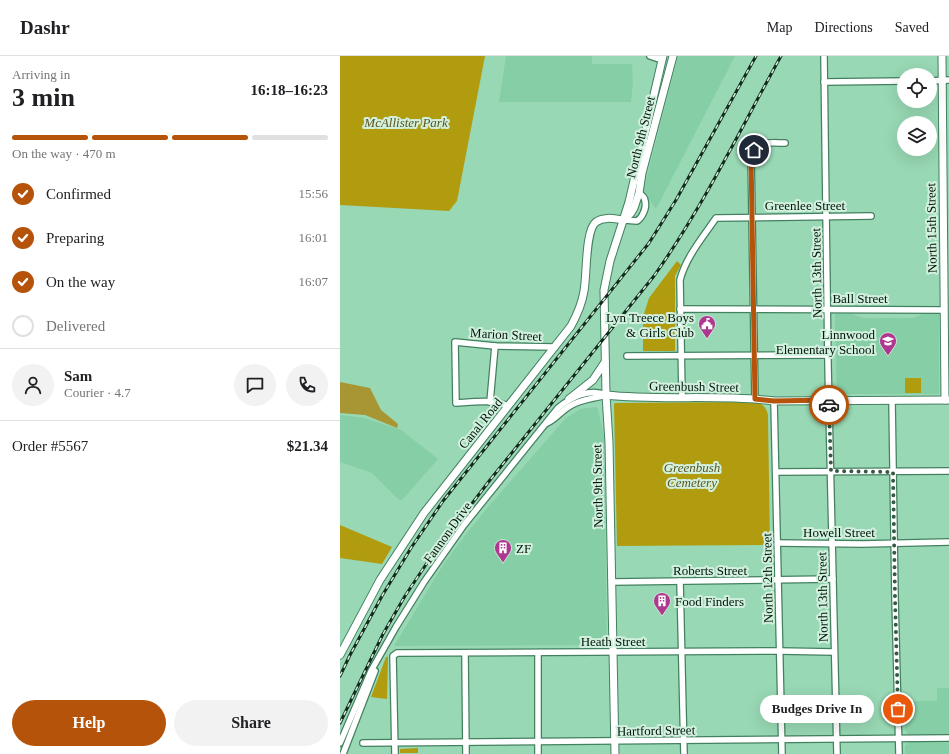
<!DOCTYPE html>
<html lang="en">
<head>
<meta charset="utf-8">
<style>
  body { margin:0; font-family:Georgia,serif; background:#f2f2f2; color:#202124; height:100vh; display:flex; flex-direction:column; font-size:15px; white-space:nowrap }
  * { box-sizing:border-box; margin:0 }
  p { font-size:13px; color:#757577 }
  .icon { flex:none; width:22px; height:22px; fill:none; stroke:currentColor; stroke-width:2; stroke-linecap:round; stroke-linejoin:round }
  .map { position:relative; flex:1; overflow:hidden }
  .side { display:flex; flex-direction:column; background:#fff; width:340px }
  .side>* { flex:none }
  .fabs { position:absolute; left:557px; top:12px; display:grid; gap:8px }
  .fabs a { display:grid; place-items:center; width:40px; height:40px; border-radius:50%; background:#fff; box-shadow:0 4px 16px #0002; font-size:20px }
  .pin { position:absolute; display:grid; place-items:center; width:34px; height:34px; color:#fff; margin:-17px; border:2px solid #fff; border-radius:50%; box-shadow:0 1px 4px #0007 }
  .courier { position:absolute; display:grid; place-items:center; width:40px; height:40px; margin:-20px; border:3px solid #b45309; border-radius:50%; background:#fff; color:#222; box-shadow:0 1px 5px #0007 }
  .bubble { position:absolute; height:28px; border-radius:14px; background:#fff; box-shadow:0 4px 16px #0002; font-size:13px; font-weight:600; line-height:28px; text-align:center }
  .summary em { font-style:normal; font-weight:600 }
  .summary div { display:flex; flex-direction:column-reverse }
  .summary { display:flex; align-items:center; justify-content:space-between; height:68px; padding:0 12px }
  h1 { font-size:26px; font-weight:600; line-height:30px }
  .bar { display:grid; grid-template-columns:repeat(4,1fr); gap:6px 4px; align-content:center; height:48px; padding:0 12px }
  .bar i { height:5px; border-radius:3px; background:#e0e0e0 }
  .bar .current { background:#b45309 }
  .bar p { grid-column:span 4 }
  .line { display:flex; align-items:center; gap:10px; padding:0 12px; border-top:1px solid #e0e0e0 }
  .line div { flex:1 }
  .round { display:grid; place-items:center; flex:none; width:42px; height:42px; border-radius:21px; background:#f2f2f2 }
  ol { padding:0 12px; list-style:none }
  li { display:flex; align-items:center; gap:12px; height:44px }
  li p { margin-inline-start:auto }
  li .icon { padding:4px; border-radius:50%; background:#b45309; color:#fff; stroke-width:4 }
  li:last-child { color:#757577 }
  li i { width:22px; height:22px; border:2px solid #e0e0e0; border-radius:50% }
  .cta { display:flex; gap:8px; margin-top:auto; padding:8px 12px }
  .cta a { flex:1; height:46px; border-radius:24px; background:#b45309; color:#fff; font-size:16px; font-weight:600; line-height:46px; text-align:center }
  .cta a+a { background:#f2f2f2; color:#202124 }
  header { display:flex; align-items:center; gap:24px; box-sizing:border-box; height:56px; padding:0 20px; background:#fff; border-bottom:1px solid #e0e0e0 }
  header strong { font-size:19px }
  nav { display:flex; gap:22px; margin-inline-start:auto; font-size:14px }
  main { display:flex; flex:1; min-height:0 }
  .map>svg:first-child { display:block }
</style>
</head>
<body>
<header>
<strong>Dashr</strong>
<nav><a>Map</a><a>Directions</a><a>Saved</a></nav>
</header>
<main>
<section class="side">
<div class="summary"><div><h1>3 min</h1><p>Arriving in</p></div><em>16:18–16:23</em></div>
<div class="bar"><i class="current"></i><i class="current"></i><i class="current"></i><i></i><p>On the way · 470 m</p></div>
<ol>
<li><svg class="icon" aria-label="check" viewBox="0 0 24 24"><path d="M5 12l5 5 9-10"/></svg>Confirmed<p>15:56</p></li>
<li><svg class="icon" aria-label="check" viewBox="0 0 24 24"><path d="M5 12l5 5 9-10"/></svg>Preparing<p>16:01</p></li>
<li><svg class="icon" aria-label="check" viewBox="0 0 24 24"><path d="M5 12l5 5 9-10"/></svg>On the way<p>16:07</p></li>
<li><i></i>Delivered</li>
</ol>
<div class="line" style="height:72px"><a class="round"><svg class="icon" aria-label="person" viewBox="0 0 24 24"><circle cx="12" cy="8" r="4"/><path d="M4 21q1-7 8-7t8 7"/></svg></a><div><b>Sam</b><p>Courier · 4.7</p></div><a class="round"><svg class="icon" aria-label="chat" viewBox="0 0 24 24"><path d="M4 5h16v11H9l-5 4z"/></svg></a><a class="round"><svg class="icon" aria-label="phone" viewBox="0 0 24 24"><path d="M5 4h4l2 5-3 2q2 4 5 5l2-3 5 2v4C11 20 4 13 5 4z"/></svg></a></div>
<div class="line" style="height:52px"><div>Order #5567</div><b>$21.34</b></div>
<div class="cta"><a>Help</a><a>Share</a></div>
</section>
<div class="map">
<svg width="609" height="698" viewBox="0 0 609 698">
  <rect width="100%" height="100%" fill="#98d8b4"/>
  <g fill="#86cea6">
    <path d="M166,0H252V8H292L293,26L291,46H159Z"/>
    <path d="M338,0H395L316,153L303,135Z"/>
    <path d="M495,258H512L523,262H573L583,258H599V338H497Z"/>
    <path d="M256,351L258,353L264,380L267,589L54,590L103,509L126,478L149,450L225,363L240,353Z"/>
    <path d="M0,359L25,362L61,374L98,403L62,444H59L32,417L0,406Z"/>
    <path d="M597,632H609V698H565V690L568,688L567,675H565L564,645H597Z"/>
  </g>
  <g fill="#b19c0f">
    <path d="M0,0H145L117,145L109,155L0,149Z"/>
    <path d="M337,205L341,209L335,220V295H303V261L309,242Z"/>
    <rect x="565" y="322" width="16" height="15"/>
    <path d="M413,346C422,347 426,350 428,359L430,489L277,490L274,348L275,347Z"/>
    <path d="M0,469L52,491L42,508L0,502Z"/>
    <path d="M46,601H48L47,643L31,641Z"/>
    <path d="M78,692V697H60V693Z"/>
  </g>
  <path fill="#a79633" d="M0,326L30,332L41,354L58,368L57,372L25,359L0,357Z"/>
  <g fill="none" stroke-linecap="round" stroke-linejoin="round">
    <defs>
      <g id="minor">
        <path d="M310,0L322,4"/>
        <path d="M484,0L488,309L497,698"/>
        <path d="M590,25L609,24"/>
        <path d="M484,26L564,25"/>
        <path d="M284,164L297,165C302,162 307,152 305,145C305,141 302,139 299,137"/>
        <path d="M340,253L604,254"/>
        <path d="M287,300L488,299"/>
        <path d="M342,342L340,224C346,201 363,181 376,162L531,160"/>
        <path d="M415,343L411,100C420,84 430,87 445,87"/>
        <path d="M552,344L555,542L559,698"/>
        <path d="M434,345L442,698"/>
        <path d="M150,346L155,290"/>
        <path d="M168,350C153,343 133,346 116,347L115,286L155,290L215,291"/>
        <path d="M207,367C216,363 221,355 230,350C241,343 253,343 266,339"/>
        <path d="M436,416L609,415"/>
        <path d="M438,487L523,488L609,486"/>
        <path d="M340,525L344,698"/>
        <path d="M272,526L493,523"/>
        <path d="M125,597L126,698"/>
        <path d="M198,597V698"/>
        <path d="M0,687L31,615L56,571L84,526L124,469L218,352C231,341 250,332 266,339"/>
        <path d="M23,687L609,682"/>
        <path d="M3,698L35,615"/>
        <path d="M55,698L53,600L57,597L440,595L494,596"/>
      </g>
      <g id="major">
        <path d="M602,0L605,344"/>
        <path d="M284,164L291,157L294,152L299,137L302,117L333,0"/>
        <path d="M266,339C322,345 379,338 434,345L608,344"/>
        <path d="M229,343L253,324L265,306"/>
        <path d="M0,599L40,524L84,457L231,270C237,259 242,248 244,235C247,220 245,174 256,166C264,160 275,163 284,164"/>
        <path d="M275,698L269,387L266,339L264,234L270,205L289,146L323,0"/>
      </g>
    </defs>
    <use href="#minor" stroke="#438060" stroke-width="8"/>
    <use href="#major" stroke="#438060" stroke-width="9"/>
    <use href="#minor" stroke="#fff" stroke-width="5.5"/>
    <use href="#major" stroke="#fff" stroke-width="7"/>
    <defs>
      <g id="rail">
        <path d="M0,620L10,599L42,540L71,492L103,445L309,187L336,144L416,0"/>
        <path d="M0,667L43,578L65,540L91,501L150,424L314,220C363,151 400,74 441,0"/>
      </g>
    </defs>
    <use href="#rail" stroke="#122b1c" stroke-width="3"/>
    <use href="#rail" stroke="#d1f0de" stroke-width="1.5" stroke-dasharray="4.5" stroke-linecap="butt"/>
  </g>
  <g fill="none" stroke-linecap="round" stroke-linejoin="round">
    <path stroke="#355944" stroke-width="4" stroke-dasharray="0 7.2" d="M489,349L491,415L553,416L555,542L558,653"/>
    <path stroke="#b45309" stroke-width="5" d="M414,94L411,100L415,343L434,345L489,344V349"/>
  </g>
  <defs>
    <symbol id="civic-pin" viewBox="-11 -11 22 30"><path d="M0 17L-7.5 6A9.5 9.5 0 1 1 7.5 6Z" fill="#ae3890" stroke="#d1f0de"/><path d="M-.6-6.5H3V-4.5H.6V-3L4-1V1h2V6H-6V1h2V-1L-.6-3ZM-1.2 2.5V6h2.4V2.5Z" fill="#fff"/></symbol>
    <symbol id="school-pin" viewBox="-11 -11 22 30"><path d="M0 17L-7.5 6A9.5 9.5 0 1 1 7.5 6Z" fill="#ae3890" stroke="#d1f0de"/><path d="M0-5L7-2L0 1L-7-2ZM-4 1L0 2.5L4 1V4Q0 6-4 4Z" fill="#fff"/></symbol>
    <symbol id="building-pin" viewBox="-11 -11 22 30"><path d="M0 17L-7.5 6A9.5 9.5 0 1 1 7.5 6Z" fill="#ae3890" stroke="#d1f0de"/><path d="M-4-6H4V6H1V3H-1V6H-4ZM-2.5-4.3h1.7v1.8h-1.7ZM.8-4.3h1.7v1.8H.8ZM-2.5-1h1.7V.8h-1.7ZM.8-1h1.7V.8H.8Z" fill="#fff"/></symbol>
  </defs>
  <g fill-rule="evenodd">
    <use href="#civic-pin" x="357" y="258" width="20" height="27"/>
    <use href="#school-pin" x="538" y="275" width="20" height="27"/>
    <use href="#building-pin" x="153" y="482" width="20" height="27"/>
    <use href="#building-pin" x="312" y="535" width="20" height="27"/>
  </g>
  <g text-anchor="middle" stroke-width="4" stroke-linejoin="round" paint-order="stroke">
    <g font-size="13" font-style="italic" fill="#5d5421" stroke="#d1f0de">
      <text x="66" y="71">McAllister Park</text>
      <text x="352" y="416">Greenbush<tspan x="352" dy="15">Cemetery</tspan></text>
    </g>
    <g font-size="13" fill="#001408" stroke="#d1f0de">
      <text transform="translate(300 81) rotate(-76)" y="5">North 9th Street</text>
      <text x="465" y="154">Greenlee Street</text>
      <text transform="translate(591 172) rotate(-91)" y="5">North 15th Street</text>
      <text transform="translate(476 217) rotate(-91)" y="5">North 13th Street</text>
      <text x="520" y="247">Ball Street</text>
      <text transform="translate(166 278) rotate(3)" y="5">Marion Street</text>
      <text transform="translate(354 330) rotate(1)" y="5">Greenbush Street</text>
      <text transform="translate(140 367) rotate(-51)" y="5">Canal Road</text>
      <text transform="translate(257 430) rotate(-91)" y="5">North 9th Street</text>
      <text transform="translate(107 476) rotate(-54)" y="5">Fannon Drive</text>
      <text x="499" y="481">Howell Street</text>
      <text x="370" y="519">Roberts Street</text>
      <text transform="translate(427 522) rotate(-91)" y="5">North 12th Street</text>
      <text transform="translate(482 541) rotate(-91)" y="5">North 13th Street</text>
      <text x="273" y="590">Heath Street</text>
      <text transform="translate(316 674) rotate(-1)" y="5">Hartford Street</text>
    </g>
    <g font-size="13" fill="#001408" stroke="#d1f0de" text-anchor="end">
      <text x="354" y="266">Lyn Treece Boys<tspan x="354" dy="15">&amp; Girls Club</tspan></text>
      <text x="535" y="283">Linnwood<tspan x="535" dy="15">Elementary School</tspan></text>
      <text x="176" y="497" text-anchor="start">ZF</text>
      <text x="335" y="550" text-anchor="start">Food Finders</text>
    </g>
  </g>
</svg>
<div class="fabs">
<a><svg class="icon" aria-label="locate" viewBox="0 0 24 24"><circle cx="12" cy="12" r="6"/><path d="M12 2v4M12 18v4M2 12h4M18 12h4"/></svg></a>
<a><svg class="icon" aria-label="layers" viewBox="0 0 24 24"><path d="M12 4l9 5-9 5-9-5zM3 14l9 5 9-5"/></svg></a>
</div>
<div class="pin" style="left:558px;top:653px;background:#ea580c"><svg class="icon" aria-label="bag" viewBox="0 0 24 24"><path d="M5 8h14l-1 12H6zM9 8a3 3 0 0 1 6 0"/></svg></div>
<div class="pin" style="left:414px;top:94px;background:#1f2937"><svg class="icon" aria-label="home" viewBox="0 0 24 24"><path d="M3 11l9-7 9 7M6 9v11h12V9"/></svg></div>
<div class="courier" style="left:489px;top:349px"><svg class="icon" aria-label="car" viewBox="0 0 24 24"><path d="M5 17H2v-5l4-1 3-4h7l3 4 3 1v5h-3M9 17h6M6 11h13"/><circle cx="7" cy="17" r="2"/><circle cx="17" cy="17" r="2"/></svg></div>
<div class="bubble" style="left:420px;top:639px;width:114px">Budges Drive In</div>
</div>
</main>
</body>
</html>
